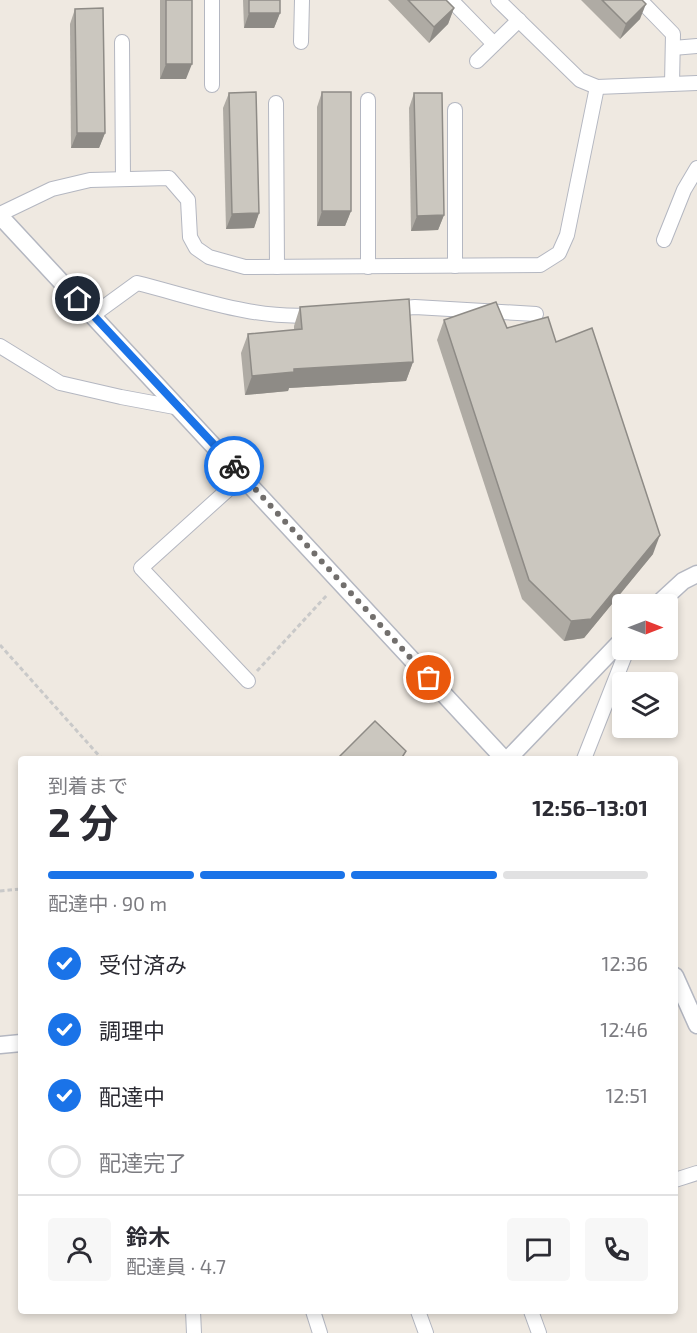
<!DOCTYPE html>
<html lang="ja">
<head>
<meta charset="utf-8">
<style>
  body { margin:0; font-family:"Exo 2","Noto Sans JP",sans-serif; background:#f7f7f7; color:#2b2b33; height:100vh; display:flex; flex-direction:column; font-size:22px; white-space:nowrap }
  * { box-sizing:border-box; margin:0 }
  p { font-size:20px; color:#7c7c81 }
  .icon { flex:none; width:33px; height:33px; fill:none; stroke:currentColor; stroke-width:2; stroke-linecap:round; stroke-linejoin:round }
  .map { position:relative; flex:1; overflow:hidden }
  .panel { position:absolute; left:18px; top:756px; width:660px; height:558px; display:flex; flex-direction:column; background:#fff; border-radius:6px; box-shadow:0 3px 9px #0003 }
  .panel>* { flex:none }
  .needle { width:39px; rotate:90deg }
  .buttons { position:absolute; left:612px; top:594px; display:grid; gap:12px }
  .buttons a { display:grid; place-items:center; width:66px; height:66px; border-radius:6px; background:#fff; box-shadow:0 3px 9px #0003; font-size:30px }
  .pin { position:absolute; display:grid; place-items:center; width:51px; height:51px; color:#fff; margin:-26px; border:3px solid #fff; border-radius:50%; box-shadow:0 2px 6px #0007 }
  .courier { position:absolute; display:grid; place-items:center; width:60px; height:60px; margin:-30px; border:4px solid #1a73e8; border-radius:50%; background:#fff; color:#222; box-shadow:0 2px 8px #0007 }
  .head em { font-style:normal; font-weight:700 }
  .head div { display:flex; flex-direction:column-reverse }
  .head { display:flex; align-items:center; justify-content:space-between; height:102px; padding:0 30px }
  h1 { font-size:39px; font-weight:700; line-height:45px }
  .bar { display:grid; grid-template-columns:repeat(4,1fr); gap:9px 6px; align-content:center; height:72px; padding:0 30px }
  .bar i { height:8px; border-radius:4px; background:#e1e1e2 }
  .bar .on { background:#1a73e8 }
  .bar p { grid-column:span 4 }
  .line { display:flex; align-items:center; gap:15px; padding:0 30px; border-top:2px solid #e1e1e2 }
  .line div { flex:1 }
  .round { display:grid; place-items:center; flex:none; width:63px; height:63px; border-radius:6px; background:#f7f7f7 }
  ol { padding:0 30px; list-style:none }
  li { display:flex; align-items:center; gap:18px; height:66px }
  li p { margin-inline-start:auto }
  li .icon { padding:6px; border-radius:50%; background:#1a73e8; color:#fff; stroke-width:4 }
  li:last-child { color:#7c7c81 }
  li i { width:33px; height:33px; border:3px solid #e1e1e2; border-radius:50% }
  .map>svg:first-child { display:block }
</style>
</head>
<body>
<div class="map">
<svg width="697" height="1333" viewBox="0 0 697 1333">
  <rect width="100%" height="100%" fill="#efe9e1"/>
  <g fill="none" stroke-linecap="round" stroke-linejoin="round">
    <defs>
      <g id="minor">
        <path d="M451,0L494,44"/>
        <path d="M498,0L580,80L597,87L697,83"/>
        <path d="M640,0L673,34L672,84"/>
        <path d="M122,42L123,179"/>
        <path d="M301,42L302,0"/>
        <path d="M673,48L697,46"/>
        <path d="M477,61L519,20"/>
        <path d="M212,85V0"/>
        <path d="M368,100V267"/>
        <path d="M276,103L277,267"/>
        <path d="M455,110V266"/>
        <path d="M0,214L52,189L90,180L169,178L188,200L190,237L196,248L209,257L245,267L540,265L559,253L567,235L597,87"/>
        <path d="M664,240L684,190L697,168"/>
        <path d="M393,309L415,307L536,314"/>
        <path d="M93,315L137,283C194,297 254,320 314,315"/>
        <path d="M0,346L60,383L121,397L180,408"/>
        <path d="M243,476L141,568L248,681"/>
        <path d="M584,759L627,650"/>
        <path d="M675,1180L697,1173"/>
        <path d="M193,1311L194,1333"/>
        <path d="M313,1311L320,1333"/>
        <path d="M418,1311L426,1333"/>
        <path d="M531,1311L539,1333"/>
      </g>
      <g id="tertiary">
        <path d="M0,216L504,759"/>
        <path d="M658,604L683,581L697,574"/>
        <path d="M508,759L622,640"/>
        <path d="M675,976L697,1025"/>
        <path d="M0,1045L21,1043"/>
      </g>
    </defs>
    <use href="#minor" stroke="#b4b7c1" stroke-width="16"/>
    <use href="#tertiary" stroke="#b4b7c1" stroke-width="19"/>
    <g stroke="#c9c9c9" stroke-width="3" stroke-dasharray="4.5 3" stroke-linecap="butt">
      <path d="M0,645L102,759"/>
      <path d="M257,671L328,594"/>
      <path d="M0,891L21,889"/>
    </g>
    <use href="#minor" stroke="#fff" stroke-width="14"/>
    <use href="#tertiary" stroke="#fff" stroke-width="16"/>
  </g>
  <g fill="#afaba4">
    <path d="M160,0H192L186,79H160Z"/>
    <path d="M243,0H280V13L274,28H244Z"/>
    <path d="M388,0H446L454,8L448,24L429,43Z"/>
    <path d="M581,0H642L640,19L620,39Z"/>
    <path d="M75,9L105,133L99,148H71L70,24Z"/>
    <path d="M322,92L351,211L345,226H317V107Z"/>
    <path d="M229,93L259,213L254,228L226,229L223,108Z"/>
    <path d="M414,93L444,215L438,230L411,231L409,108Z"/>
    <path d="M300,307L413,362L406,381L289,388L288,391L245,395L241,353L248,334L294,330V326Z"/>
    <path d="M444,320L507,328L556,342L653,554L584,638L564,641L522,599L437,340Z"/>
  </g>
  <g fill="#8e8b86">
    <path d="M646,4L640,19L620,39L626,24Z"/>
    <path d="M454,8L448,24L429,43L434,27Z"/>
    <path d="M249,13H280L274,28H244Z"/>
    <path d="M166,64H192L186,79H160Z"/>
    <path d="M77,133H105L99,148H71Z"/>
    <path d="M322,211H351L345,226H317Z"/>
    <path d="M259,213L254,228L226,229L232,214Z"/>
    <path d="M444,215L438,230L411,231L417,216Z"/>
    <path d="M413,362L406,381L289,388L288,391L245,395L252,376L294,369Z"/>
    <path d="M660,535L653,554L584,638L564,641L571,621Z"/>
  </g>
  <g fill="#cbc7bf" stroke="#8e8b86" stroke-width="1.5">
    <rect x="166" y="0" width="26" height="64"/>
    <rect x="249" y="0" width="31" height="13"/>
    <path d="M408,0H446L454,8L434,27Z"/>
    <path d="M602,0H642L646,4L626,24Z"/>
    <path d="M103,8L105,133H77L75,9Z"/>
    <path d="M256,92L259,213L232,214L229,93Z"/>
    <rect x="322" y="92" width="29" height="119"/>
    <path d="M414,93H442L444,215L417,216Z"/>
    <path d="M409,299L413,362L294,369V372L252,376L248,334L302,329L300,307Z"/>
    <path d="M496,302L507,328L548,317L556,342L592,328L660,535L591,619L571,621L529,580L444,320Z"/>
    <path d="M375,721L406,751L401,759H337Z"/>
  </g>
  <g fill="none" stroke-linecap="round" stroke-linejoin="round">
    <path stroke="#726f6d" stroke-width="6" stroke-dasharray="0 10.8" d="M234,466L429,678"/>
    <path stroke="#1a73e8" stroke-width="8" d="M78,299L234,466"/>
  </g>
</svg>
<div class="buttons">
<a><svg class="needle" viewBox="-14 -14 28 28"><path d="M0-13l5 13h-10z" fill="#e53935"/><path d="M0 13l5-13h-10z" fill="#7c7c81"/></svg></a>
<a><svg class="icon" aria-label="layers" viewBox="0 0 24 24"><path d="M12 4l9 5-9 5-9-5zM3 14l9 5 9-5"/></svg></a>
</div>
<div class="pin" style="left:429px;top:678px;background:#ea580c"><svg class="icon" aria-label="bag" viewBox="0 0 24 24"><path d="M5 8h14l-1 12H6zM9 8a3 3 0 0 1 6 0"/></svg></div>
<div class="pin" style="left:78px;top:299px;background:#1f2937"><svg class="icon" aria-label="home" viewBox="0 0 24 24"><path d="M3 11l9-7 9 7M6 9v11h12V9"/></svg></div>
<div class="courier" style="left:234px;top:466px"><svg class="icon" aria-label="bike" viewBox="0 0 24 24"><circle cx="6" cy="16" r="4"/><circle cx="18" cy="16" r="4"/><path d="M6 16l4-8h5l3 8M10 8l3 8H6M13 5h3"/></svg></div>
<section class="panel">
<div class="head"><div><h1>2 分</h1><p>到着まで</p></div><em>12:56–13:01</em></div>
<div class="bar"><i class="on"></i><i class="on"></i><i class="on"></i><i></i><p>配達中 · 90 m</p></div>
<ol>
<li><svg class="icon" aria-label="check" viewBox="0 0 24 24"><path d="M5 12l5 5 9-10"/></svg>受付済み<p>12:36</p></li>
<li><svg class="icon" aria-label="check" viewBox="0 0 24 24"><path d="M5 12l5 5 9-10"/></svg>調理中<p>12:46</p></li>
<li><svg class="icon" aria-label="check" viewBox="0 0 24 24"><path d="M5 12l5 5 9-10"/></svg>配達中<p>12:51</p></li>
<li><i></i>配達完了</li>
</ol>
<div class="line" style="height:108px"><a class="round"><svg class="icon" aria-label="person" viewBox="0 0 24 24"><circle cx="12" cy="8" r="4"/><path d="M4 21q1-7 8-7t8 7"/></svg></a><div><b>鈴木</b><p>配達員 · 4.7</p></div><a class="round"><svg class="icon" aria-label="chat" viewBox="0 0 24 24"><path d="M4 5h16v11H9l-5 4z"/></svg></a><a class="round"><svg class="icon" aria-label="phone" viewBox="0 0 24 24"><path d="M5 4h4l2 5-3 2q2 4 5 5l2-3 5 2v4C11 20 4 13 5 4z"/></svg></a></div>
</section>
</div>
</body>
</html>
